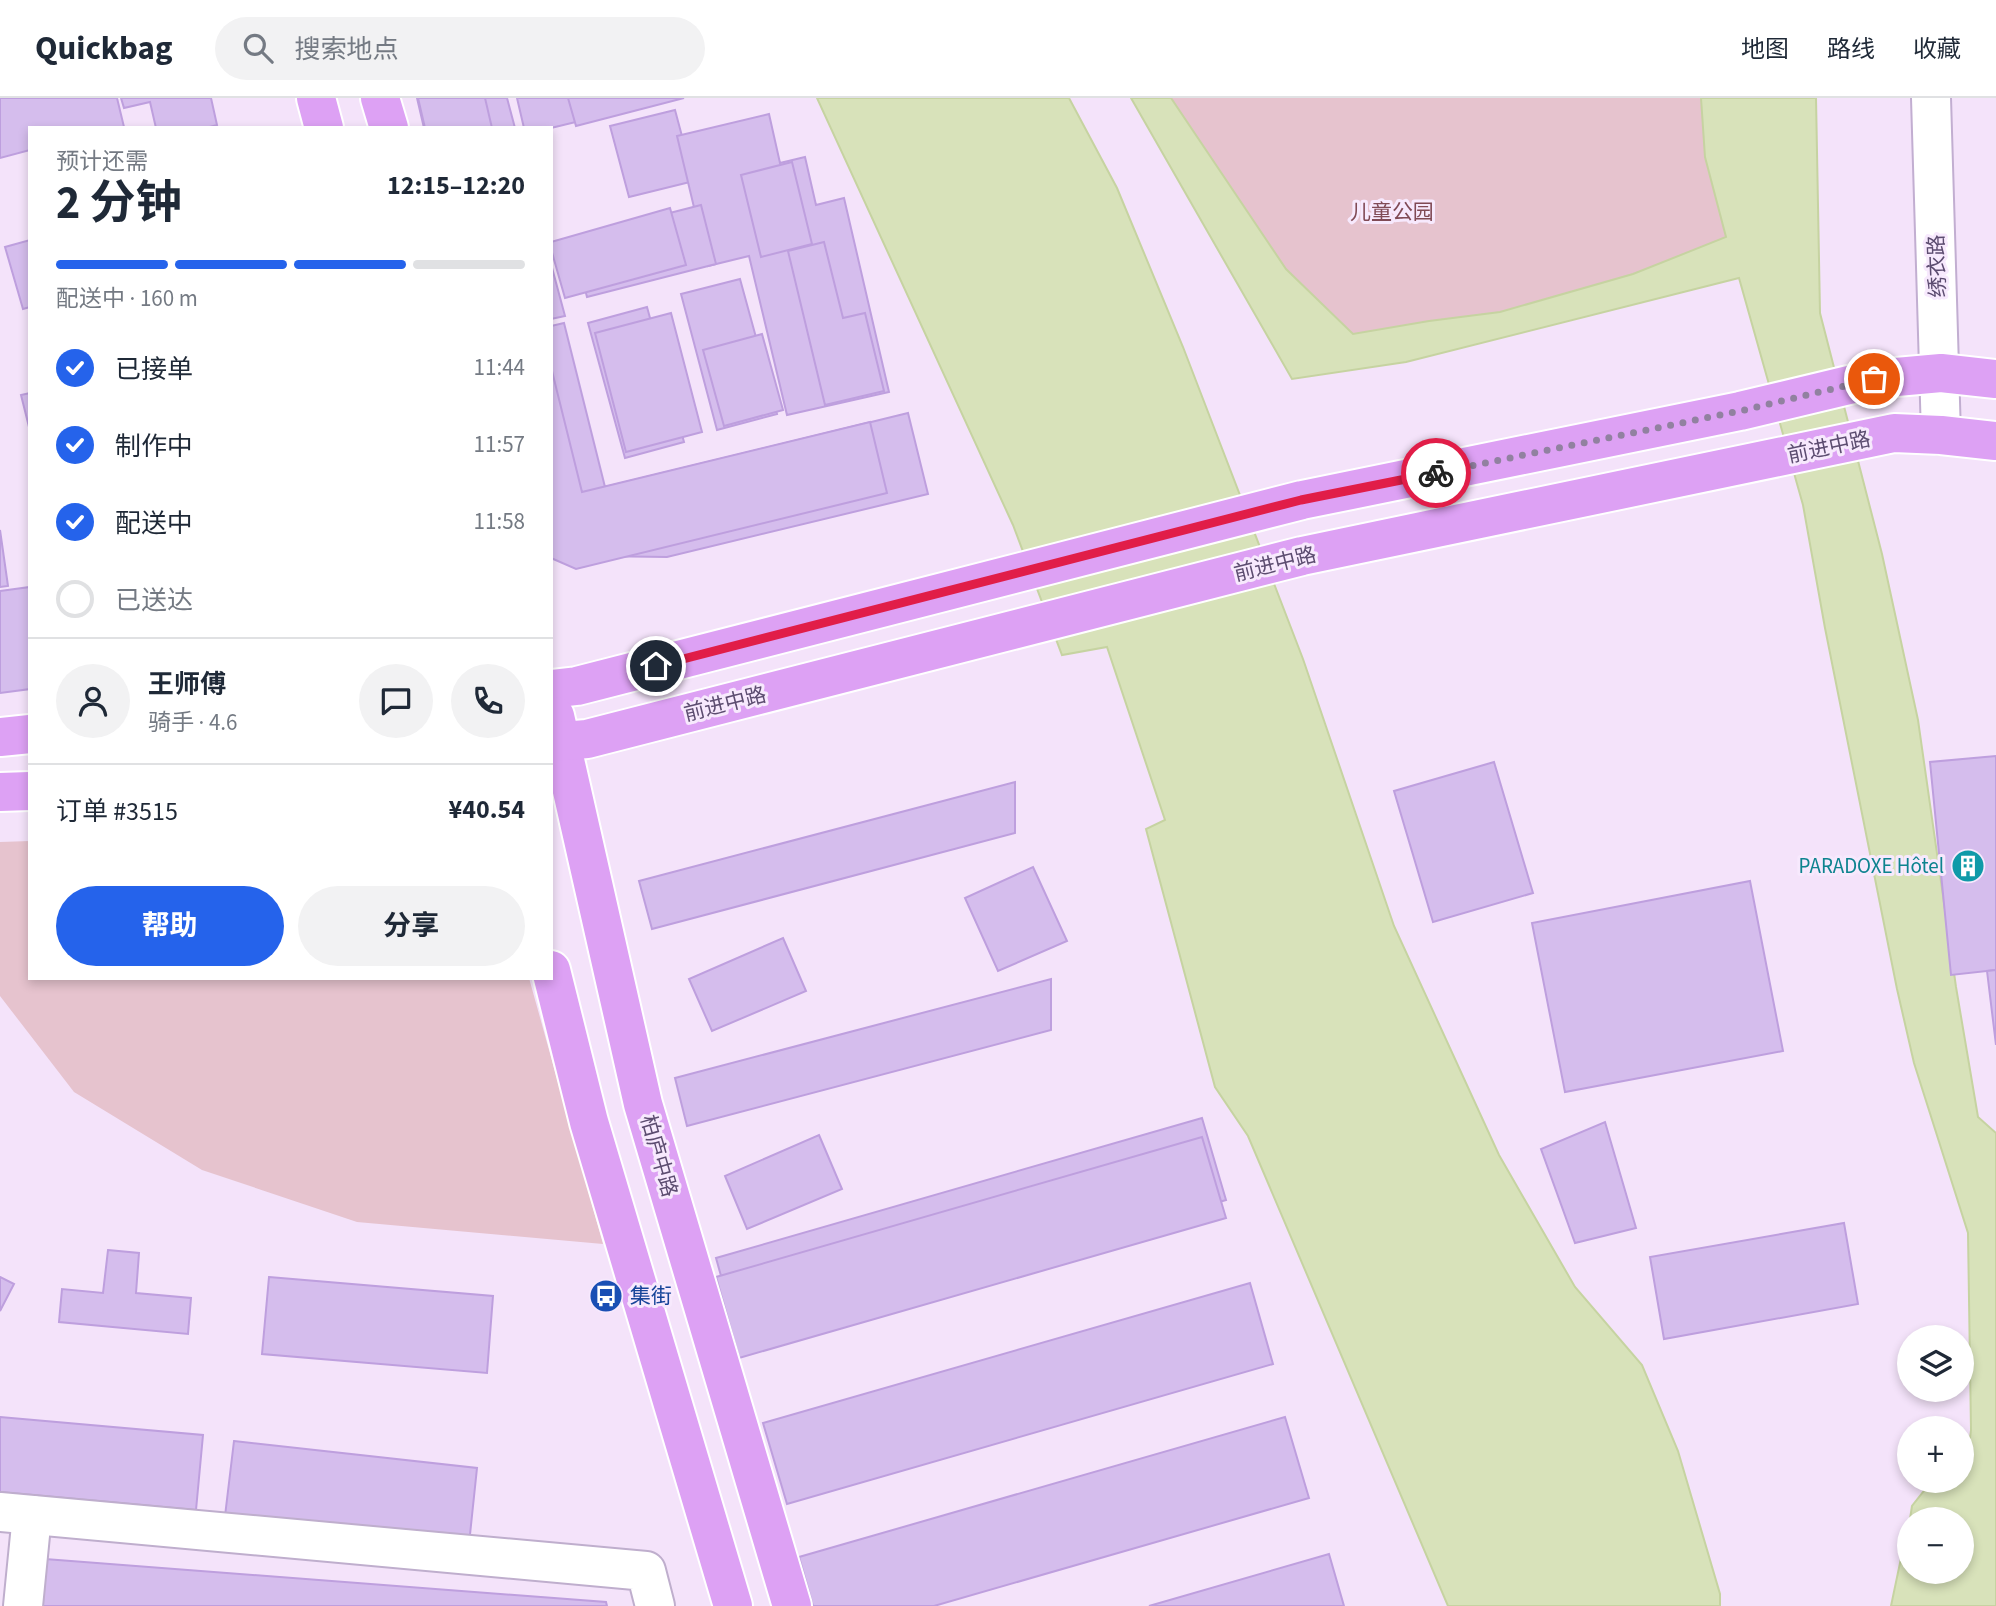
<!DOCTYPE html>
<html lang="zh">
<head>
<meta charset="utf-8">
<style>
  body { margin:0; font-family:"Source Sans 3","Noto Sans SC",sans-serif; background:#f2f2f3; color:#1f2937; height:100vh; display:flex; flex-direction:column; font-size:26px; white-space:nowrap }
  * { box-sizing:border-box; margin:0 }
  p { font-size:23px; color:#747a83 }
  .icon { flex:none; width:38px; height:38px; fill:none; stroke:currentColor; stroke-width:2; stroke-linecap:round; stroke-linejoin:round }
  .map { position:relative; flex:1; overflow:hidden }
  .drawer { position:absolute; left:28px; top:28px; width:525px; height:854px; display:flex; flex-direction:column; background:#fff; border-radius:0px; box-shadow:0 4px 10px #0003 }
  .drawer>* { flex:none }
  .controls { position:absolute; left:1897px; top:1227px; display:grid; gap:14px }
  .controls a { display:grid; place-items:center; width:77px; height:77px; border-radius:50%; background:#fff; box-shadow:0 4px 10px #0003; font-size:35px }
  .pin { position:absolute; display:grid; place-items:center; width:60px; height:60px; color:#fff; margin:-30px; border:4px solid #fff; border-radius:50%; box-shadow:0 2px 7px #0007 }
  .courier { position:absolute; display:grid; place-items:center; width:70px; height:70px; margin:-35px; border:5px solid #e11d48; border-radius:50%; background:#fff; color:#222; box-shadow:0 2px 9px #0007 }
  .summary em { font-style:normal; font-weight:700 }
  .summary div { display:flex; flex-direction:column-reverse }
  .summary { display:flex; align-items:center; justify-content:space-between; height:119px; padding:0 28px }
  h1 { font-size:46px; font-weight:700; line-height:52px }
  .bar { display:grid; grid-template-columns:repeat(4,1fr); gap:10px 7px; align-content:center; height:84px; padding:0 28px }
  .bar i { height:9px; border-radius:5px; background:#e0e1e3 }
  .bar .selected { background:#2563eb }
  .bar p { grid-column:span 4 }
  .line { display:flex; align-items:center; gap:18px; padding:0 28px; border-top:2px solid #e0e1e3 }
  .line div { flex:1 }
  .round { display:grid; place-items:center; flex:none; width:74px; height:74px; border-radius:37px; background:#f2f2f3 }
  ol { padding:0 28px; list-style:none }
  li { display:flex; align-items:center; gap:21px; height:77px }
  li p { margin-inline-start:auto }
  li .icon { padding:7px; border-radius:50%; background:#2563eb; color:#fff; stroke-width:4 }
  li:last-child { color:#747a83 }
  li i { width:38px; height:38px; border:4px solid #e0e1e3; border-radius:50% }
  .action { display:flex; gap:14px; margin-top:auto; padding:14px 28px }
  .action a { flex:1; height:80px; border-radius:42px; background:#2563eb; color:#fff; font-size:28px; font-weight:700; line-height:80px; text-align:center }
  .action a+a { background:#f2f2f3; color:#1f2937 }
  header { display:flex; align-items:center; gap:42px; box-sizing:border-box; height:98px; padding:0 35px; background:#fff; border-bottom:2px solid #e0e1e3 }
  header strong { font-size:33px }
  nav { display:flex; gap:38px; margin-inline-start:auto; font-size:24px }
  .search { width:490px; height:63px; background:#f2f2f3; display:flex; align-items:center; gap:18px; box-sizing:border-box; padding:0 24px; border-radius:38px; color:#747a83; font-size:26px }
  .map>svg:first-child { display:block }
</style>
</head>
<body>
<header>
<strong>Quickbag</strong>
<div class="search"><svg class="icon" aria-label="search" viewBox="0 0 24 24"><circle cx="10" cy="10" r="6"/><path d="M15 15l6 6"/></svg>搜索地点</div>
<nav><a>地图</a><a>路线</a><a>收藏</a></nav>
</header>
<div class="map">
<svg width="1996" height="1508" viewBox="0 0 1996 1508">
  <rect width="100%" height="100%" fill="#f4e3fa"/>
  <g fill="#e6c3ce">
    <path d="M1171,0H1701L1705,59L1726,139L1633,176L1500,214L1429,223L1353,236L1286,171Z"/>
    <path d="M30,743V880H529L603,1146L357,1124L202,1072L74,994L0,898V744Z"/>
  </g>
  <g fill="#d8e2ba" stroke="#c6d3a1" stroke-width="2">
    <path d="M817,0H1069L1117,90L1183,249L1303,561L1394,828L1499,1057L1575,1189L1642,1267L1678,1353L1720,1496V1508H1448L1248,1038L1215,989L1146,731L1165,722L1107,549L1062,557L1013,427Z"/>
    <path d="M1131,0H1171L1286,171L1353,236L1429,223L1500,214L1633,176L1726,139L1705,59L1701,0H1816L1820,215L1882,456L1918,622L1956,889L1978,1019L1996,1035V1508H1891L1909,1422V1474H1962V1421H1910L1912,1408L1931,1384L1962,1382V1368L1967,1365L1971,1332L1968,1135L1914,965L1897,891L1825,530L1803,407L1739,180L1406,264L1292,281Z"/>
  </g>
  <g fill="#d5bded" stroke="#be9fde" stroke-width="2">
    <path d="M0,0H117L124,29L30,30V52L0,60Z"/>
    <path d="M121,0H211L217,27L206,30H156L150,4L124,10Z"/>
    <path d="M417,0H507L515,30H424Z"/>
    <path d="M418,0H485L492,30H425Z"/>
    <path d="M517,0H675L551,30H524Z"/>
    <path d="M568,0H684L576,28Z"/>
    <path d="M675,12L694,83L629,99L610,28Z"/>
    <path d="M769,16L780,65L805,59L816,107L844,100L889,294L787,317L749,158L708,168L677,38Z"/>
    <path d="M792,64L812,146L761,159L741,77Z"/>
    <path d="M701,107L716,166L587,199L572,140Z"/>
    <path d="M670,110L686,167L565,200L551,151V144Z"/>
    <path d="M30,142V209L23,211L5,149Z"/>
    <path d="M824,144L843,220L865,215L884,293L825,307L788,153Z"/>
    <path d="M551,166L565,218L551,221Z"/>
    <path d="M740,181L777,316L717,332L681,196Z"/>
    <path d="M647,209L684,344L625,360L588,225Z"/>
    <path d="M671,215L702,334L626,354L595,235Z"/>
    <path d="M564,225L605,389L908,315L928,396L667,459L593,458L551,432V228Z"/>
    <path d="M762,236L783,312L724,328L703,252Z"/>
    <path d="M551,269L582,394L870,324L887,395L576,471L551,460Z"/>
    <path d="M30,295V333L21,297Z"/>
    <path d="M0,432L8,488L0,489Z"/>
    <path d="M30,489V591L0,595V493Z"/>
    <path d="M1996,658V872L1951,877L1930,664Z"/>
    <path d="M1494,664L1533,795L1433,824L1394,693Z"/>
    <path d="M1015,684V735L652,831L639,783Z"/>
    <path d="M1033,769L1067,843L998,873L965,800Z"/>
    <path d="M1750,783L1783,953L1565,994L1532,825Z"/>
    <path d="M783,840L806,893L712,933L689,881Z"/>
    <path d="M1996,872V947L1987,873Z"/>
    <path d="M1051,881V932L687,1028L675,980Z"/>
    <path d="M1202,1020L1226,1102L739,1242L716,1160Z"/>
    <path d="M1605,1024L1636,1130L1575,1145L1541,1051Z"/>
    <path d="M819,1037L842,1091L747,1131L725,1078Z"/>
    <path d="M1202,1039L1226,1120L739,1260L716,1179Z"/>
    <path d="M1844,1125L1858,1206L1664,1241L1650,1159Z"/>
    <path d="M108,1152L139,1155L136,1195L191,1200L188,1236L59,1224L62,1191L103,1195Z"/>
    <path d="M0,1179L14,1186L0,1213Z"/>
    <path d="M269,1179L493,1198L487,1275L262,1256Z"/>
    <path d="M1250,1185L1273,1266L787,1406L763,1325Z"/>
    <path d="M0,1319L203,1337L196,1412L0,1394Z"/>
    <path d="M1285,1319L1309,1400L934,1508H813L799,1459Z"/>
    <path d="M234,1343L477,1370L469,1446L225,1418Z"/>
    <path d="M1329,1456L1344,1508H1149Z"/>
    <path d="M45,1461L606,1504L607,1508H41Z"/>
  </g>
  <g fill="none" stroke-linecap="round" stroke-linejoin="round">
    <defs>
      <g id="street">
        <path d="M0,1414L646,1473L655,1508"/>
        <path d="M23,1508L32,1417"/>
      </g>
      <path id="secondary" d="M1931,0L1941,337"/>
      <g id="primary">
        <path d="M316,0L324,30"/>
        <path d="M380,0L389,30"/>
        <path d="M551,591L577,588L1302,402L1740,313L1874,281L1941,275L1996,281"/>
        <path d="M555,618L643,1006L792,1508"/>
        <path d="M0,639L30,636"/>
        <path d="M551,644L587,641L1302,458L1894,335L1941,337L1996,343"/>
        <path d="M0,694L30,693"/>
        <path d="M551,872L589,1024L733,1508"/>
      </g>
    </defs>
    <use href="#street" stroke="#bfaecd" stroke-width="42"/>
    <use href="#secondary" stroke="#c2aed1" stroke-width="42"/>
    <use href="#primary" stroke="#fff" stroke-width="42"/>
    <use href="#street" stroke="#fff" stroke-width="38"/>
    <use href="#secondary" stroke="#fff" stroke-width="38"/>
    <use href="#primary" stroke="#dda1f4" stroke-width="38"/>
  </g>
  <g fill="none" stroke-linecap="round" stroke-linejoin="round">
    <path stroke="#9181a0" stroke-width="7" stroke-dasharray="0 12.6" d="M1436,375L1740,313L1874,281"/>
    <path stroke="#e11d48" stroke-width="9" d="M656,568L1301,402L1436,375"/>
  </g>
  <defs>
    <symbol id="building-disc" viewBox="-11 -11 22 22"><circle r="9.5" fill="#0f9aa8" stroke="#f7e9fd"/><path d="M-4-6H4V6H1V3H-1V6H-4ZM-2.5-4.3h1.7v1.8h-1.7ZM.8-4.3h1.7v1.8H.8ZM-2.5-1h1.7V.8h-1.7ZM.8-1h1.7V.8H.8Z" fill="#fff"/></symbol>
    <symbol id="bus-disc" viewBox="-11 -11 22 22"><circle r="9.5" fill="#1a4fb4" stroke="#f7e9fd"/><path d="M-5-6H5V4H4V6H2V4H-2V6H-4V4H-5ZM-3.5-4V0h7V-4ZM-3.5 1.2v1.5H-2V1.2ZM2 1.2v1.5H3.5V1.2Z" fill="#fff"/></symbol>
  </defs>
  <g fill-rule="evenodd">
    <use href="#building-disc" x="1949" y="749" width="38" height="38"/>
    <use href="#bus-disc" x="587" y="1179" width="38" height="38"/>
  </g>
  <g text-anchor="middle" stroke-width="6" stroke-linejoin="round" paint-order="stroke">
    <g font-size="21" fill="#804a55" stroke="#f7e9fd">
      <text x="1392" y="121">儿童公园</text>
    </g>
    <g font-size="21" fill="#5c4c70" stroke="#f7e9fd">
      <text transform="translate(1937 168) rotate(-92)" y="7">绣衣路</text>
      <text transform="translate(1829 349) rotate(-12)" y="7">前进中路</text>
      <text transform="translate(1275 466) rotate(-14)" y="7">前进中路</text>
      <text transform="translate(725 606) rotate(-14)" y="7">前进中路</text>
      <text transform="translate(659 1058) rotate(74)" y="7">柏庐中路</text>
    </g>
    <g font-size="21" fill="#0d838f" stroke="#f7e9fd" text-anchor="end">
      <text x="1944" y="775">PARADOXE Hôtel</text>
    </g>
    <g font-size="21" fill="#164399" stroke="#f7e9fd" text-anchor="start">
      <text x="630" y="1205">集街</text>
    </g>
  </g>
</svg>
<div class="controls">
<a><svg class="icon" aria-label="layers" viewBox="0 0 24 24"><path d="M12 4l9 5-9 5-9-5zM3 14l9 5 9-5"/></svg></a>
<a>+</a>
<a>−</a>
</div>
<div class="pin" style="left:1874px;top:281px;background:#ea580c"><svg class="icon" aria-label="bag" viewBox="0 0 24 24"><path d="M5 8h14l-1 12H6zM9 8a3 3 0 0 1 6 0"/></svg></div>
<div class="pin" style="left:656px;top:568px;background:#1f2937"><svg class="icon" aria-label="home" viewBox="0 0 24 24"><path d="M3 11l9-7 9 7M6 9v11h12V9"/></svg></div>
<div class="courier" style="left:1436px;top:375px"><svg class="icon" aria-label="bike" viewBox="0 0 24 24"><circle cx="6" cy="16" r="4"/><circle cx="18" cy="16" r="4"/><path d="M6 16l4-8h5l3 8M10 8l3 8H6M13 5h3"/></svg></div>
<section class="drawer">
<div class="summary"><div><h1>2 分钟</h1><p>预计还需</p></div><em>12:15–12:20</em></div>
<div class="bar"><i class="selected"></i><i class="selected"></i><i class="selected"></i><i></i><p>配送中 · 160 m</p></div>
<ol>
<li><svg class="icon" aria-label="check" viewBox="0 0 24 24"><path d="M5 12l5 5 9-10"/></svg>已接单<p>11:44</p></li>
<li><svg class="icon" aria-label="check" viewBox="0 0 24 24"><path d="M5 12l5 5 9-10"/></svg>制作中<p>11:57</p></li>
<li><svg class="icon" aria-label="check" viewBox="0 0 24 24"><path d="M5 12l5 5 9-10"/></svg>配送中<p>11:58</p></li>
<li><i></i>已送达</li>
</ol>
<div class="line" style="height:126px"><a class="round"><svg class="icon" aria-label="person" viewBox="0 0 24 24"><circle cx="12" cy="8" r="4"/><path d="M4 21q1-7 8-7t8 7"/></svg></a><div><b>王师傅</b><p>骑手 · 4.6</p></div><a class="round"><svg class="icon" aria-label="chat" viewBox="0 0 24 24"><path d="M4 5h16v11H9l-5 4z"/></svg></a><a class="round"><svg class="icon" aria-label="phone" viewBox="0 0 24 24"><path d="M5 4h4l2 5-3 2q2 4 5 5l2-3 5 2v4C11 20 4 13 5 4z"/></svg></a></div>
<div class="line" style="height:91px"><div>订单 #3515</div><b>¥40.54</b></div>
<div class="action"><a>帮助</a><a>分享</a></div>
</section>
</div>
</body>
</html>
